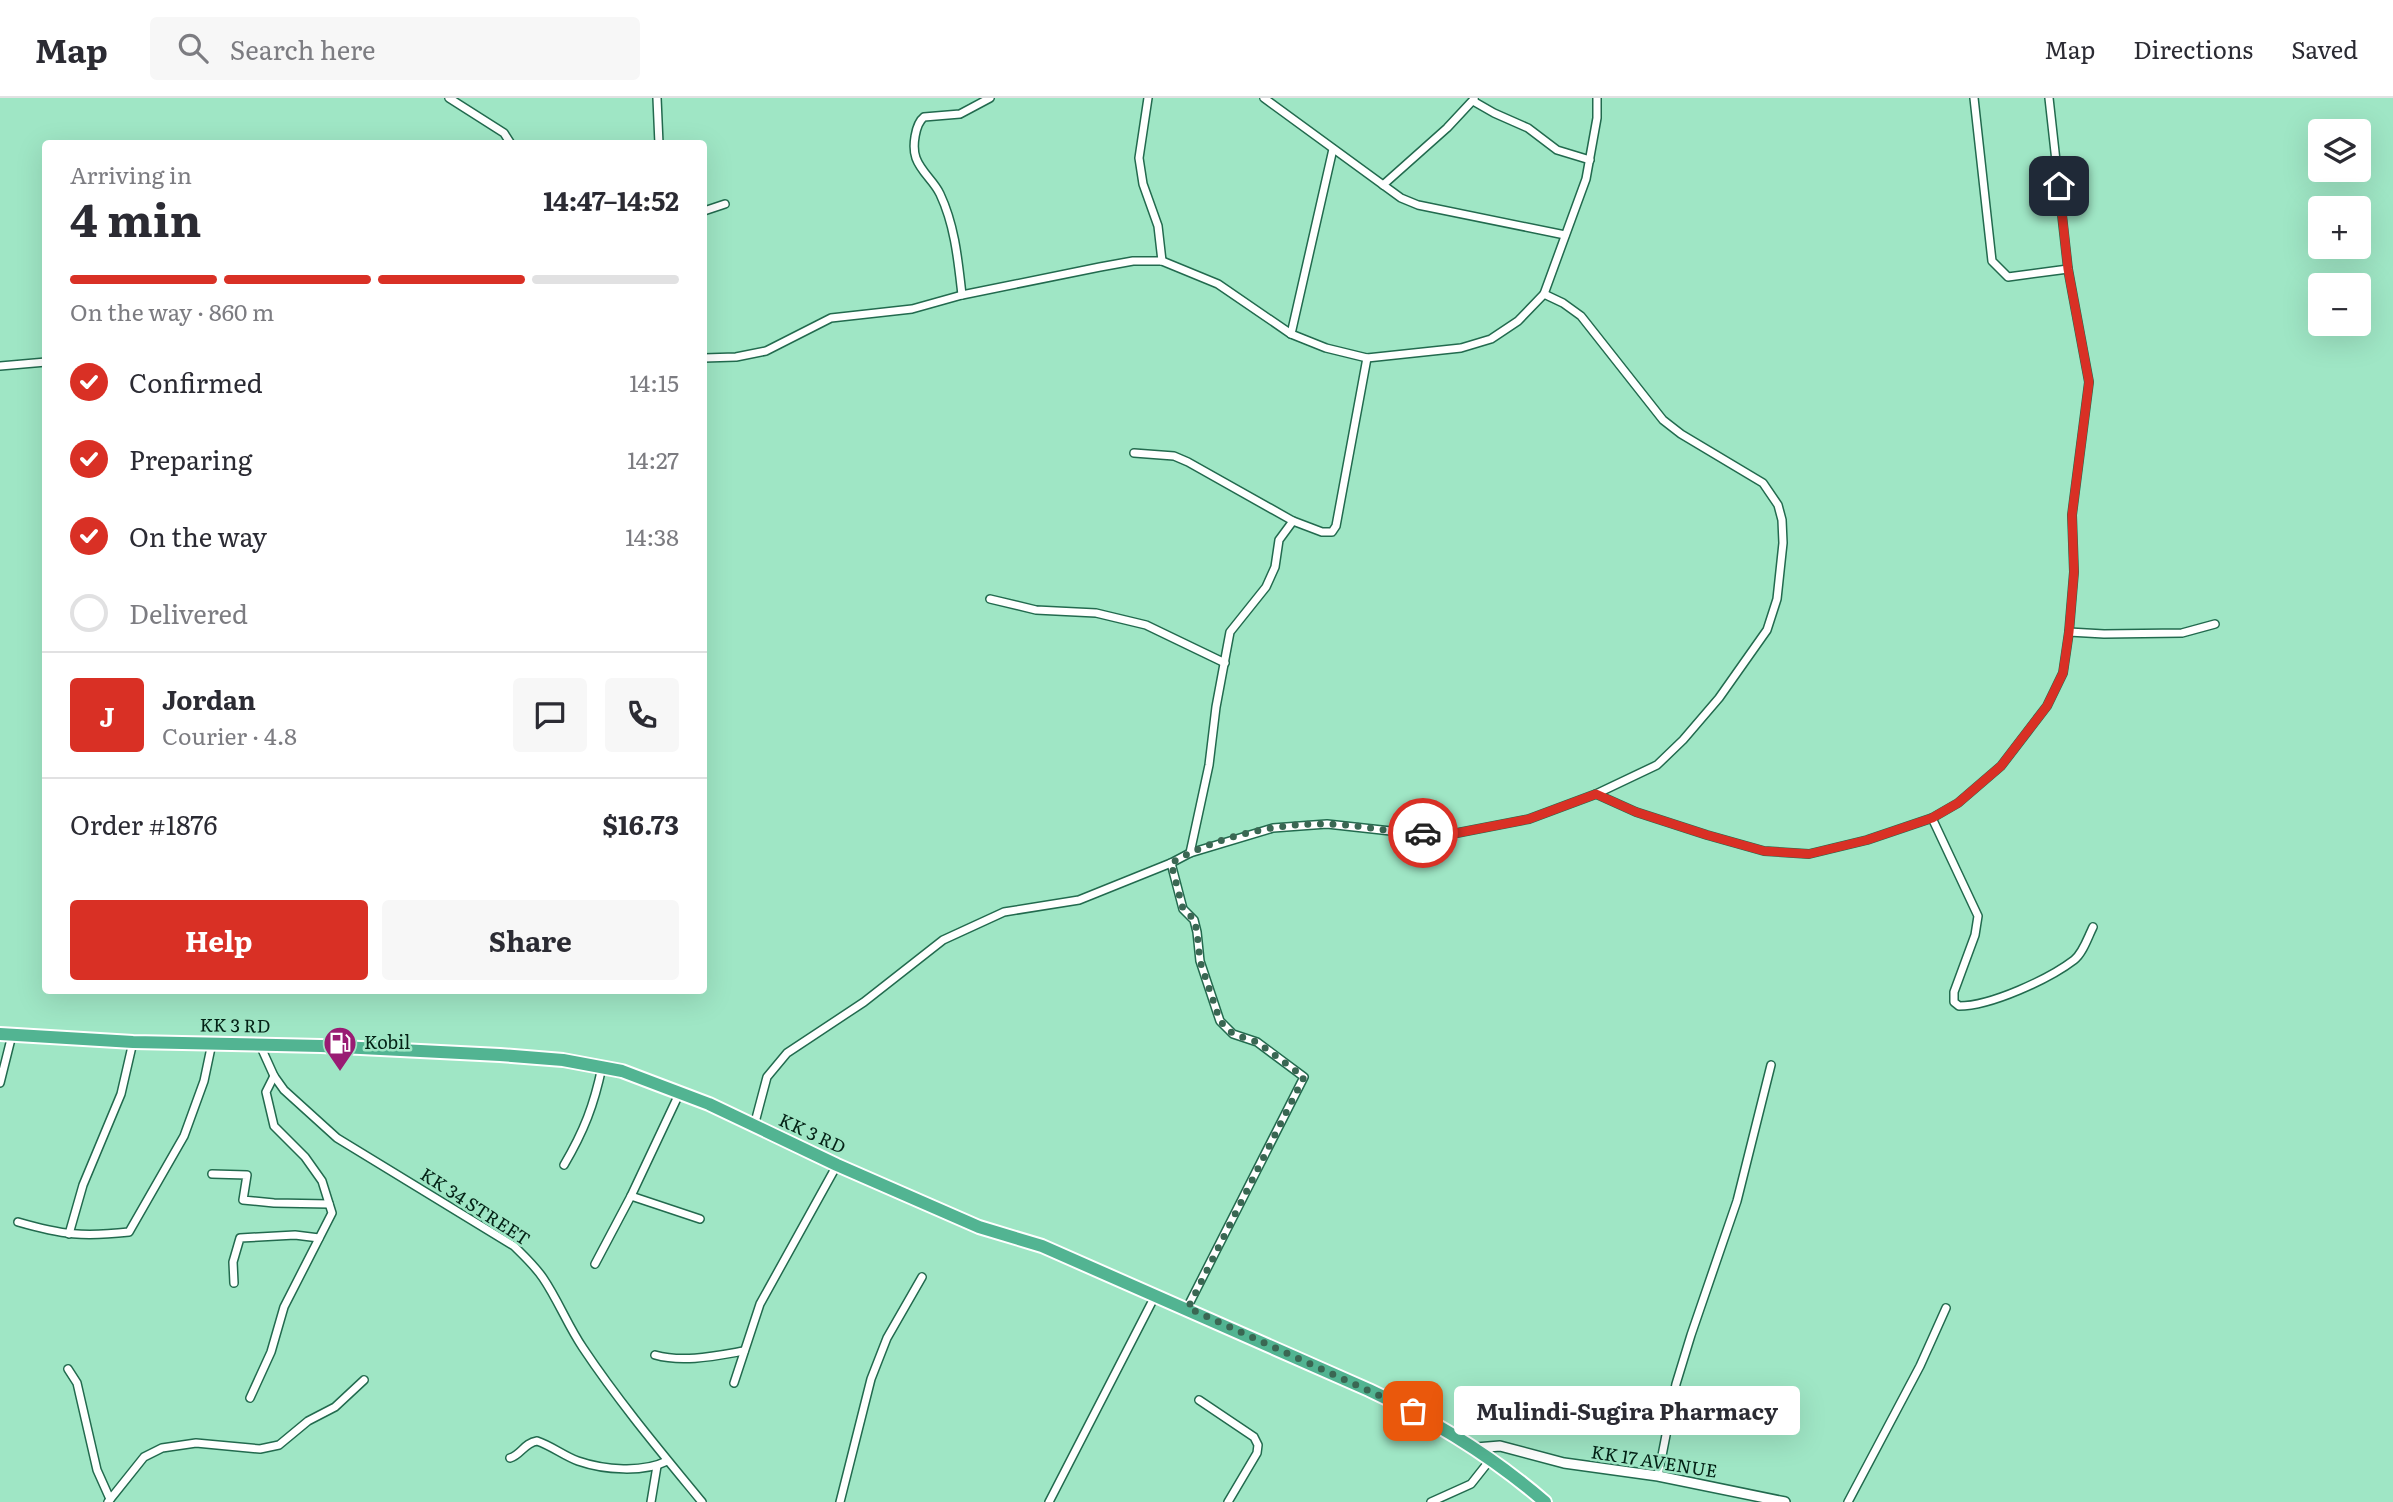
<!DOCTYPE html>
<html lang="en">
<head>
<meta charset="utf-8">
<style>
  body { margin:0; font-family:Literata,serif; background:#f7f7f7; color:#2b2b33; height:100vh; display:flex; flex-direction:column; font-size:26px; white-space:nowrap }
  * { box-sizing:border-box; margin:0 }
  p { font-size:23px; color:#7c7c81 }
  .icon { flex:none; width:38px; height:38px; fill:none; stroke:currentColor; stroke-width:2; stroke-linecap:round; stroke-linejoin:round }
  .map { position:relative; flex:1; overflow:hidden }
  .sheet { position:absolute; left:42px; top:42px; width:665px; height:854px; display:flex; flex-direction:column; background:#fff; border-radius:7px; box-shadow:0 7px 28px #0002 }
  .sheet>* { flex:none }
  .tools { position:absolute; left:2308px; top:21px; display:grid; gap:14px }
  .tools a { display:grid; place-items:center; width:63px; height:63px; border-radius:7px; background:#fff; box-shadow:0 7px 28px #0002; font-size:35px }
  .pin { position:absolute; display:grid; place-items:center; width:60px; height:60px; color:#fff; margin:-30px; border-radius:14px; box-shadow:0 4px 10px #0006 }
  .courier { position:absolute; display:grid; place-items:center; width:70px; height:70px; margin:-35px; border:5px solid #d93025; border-radius:50%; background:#fff; color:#222; box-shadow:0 2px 9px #0007 }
  .bubble { position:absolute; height:49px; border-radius:7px; background:#fff; box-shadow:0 7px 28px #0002; font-size:23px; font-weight:700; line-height:49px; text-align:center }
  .overview em { font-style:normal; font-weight:700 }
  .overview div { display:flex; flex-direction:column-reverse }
  .overview { display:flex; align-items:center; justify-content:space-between; height:119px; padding:0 28px }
  h1 { font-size:46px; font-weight:700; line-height:52px }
  .bar { display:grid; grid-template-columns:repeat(4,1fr); gap:10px 7px; align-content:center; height:84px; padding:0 28px }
  .bar i { height:9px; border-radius:5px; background:#e1e1e2 }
  .bar .on { background:#d93025 }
  .bar p { grid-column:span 4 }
  .line { display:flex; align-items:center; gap:18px; padding:0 28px; border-top:2px solid #e1e1e2 }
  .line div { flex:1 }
  .round { display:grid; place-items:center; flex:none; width:74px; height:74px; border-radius:7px; background:#f7f7f7 }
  ol { padding:0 28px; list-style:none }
  li { display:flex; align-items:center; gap:21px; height:77px }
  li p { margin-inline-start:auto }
  li .icon { padding:7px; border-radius:50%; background:#d93025; color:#fff; stroke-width:4 }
  li:last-child { color:#7c7c81 }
  li i { width:38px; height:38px; border:4px solid #e1e1e2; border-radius:50% }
  .cta { display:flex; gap:14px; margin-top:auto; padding:14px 28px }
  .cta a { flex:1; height:80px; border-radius:7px; background:#d93025; color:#fff; font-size:28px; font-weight:700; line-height:80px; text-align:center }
  .cta a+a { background:#f7f7f7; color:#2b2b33 }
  header { display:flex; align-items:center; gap:42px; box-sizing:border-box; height:98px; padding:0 35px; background:#fff; border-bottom:2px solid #e1e1e2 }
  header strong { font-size:33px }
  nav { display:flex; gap:38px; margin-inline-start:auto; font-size:24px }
  .search { width:490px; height:63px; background:#f7f7f7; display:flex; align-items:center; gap:18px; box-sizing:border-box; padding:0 24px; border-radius:7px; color:#7c7c81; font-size:26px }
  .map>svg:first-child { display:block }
</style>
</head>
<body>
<header>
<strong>Map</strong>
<div class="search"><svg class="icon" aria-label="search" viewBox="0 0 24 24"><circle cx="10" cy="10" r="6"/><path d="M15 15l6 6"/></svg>Search here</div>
<nav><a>Map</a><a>Directions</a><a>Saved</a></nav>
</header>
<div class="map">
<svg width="2393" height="1404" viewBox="0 0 2393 1404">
  <rect width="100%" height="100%" fill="#9fe6c5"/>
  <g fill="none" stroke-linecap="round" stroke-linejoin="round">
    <defs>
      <g id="minor">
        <path d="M449,0L504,35L511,46"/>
        <path d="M657,0L659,46"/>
        <path d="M1148,0L1139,60L1143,86L1158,128L1162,163"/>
        <path d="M1264,0L1401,100L1418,107L1565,137"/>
        <path d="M1974,0L1992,163L2008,179L2068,171"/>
        <path d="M1473,3L1494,15L1528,30L1557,52L1590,62"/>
        <path d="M1383,87L1447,30L1474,1"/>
        <path d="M704,113L725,106"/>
        <path d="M962,197C958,162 955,128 940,96C934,83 921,74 916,60C912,49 915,26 924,19L960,16L990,0"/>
        <path d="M1291,236L1333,51"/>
        <path d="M704,260L736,259L766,253L831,220L912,211L962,197L1100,169L1133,163H1162L1218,186L1291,236L1326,250L1367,260L1461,250L1491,241L1518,223L1544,196L1586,81L1597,20V0"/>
        <path d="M0,268L46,264"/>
        <path d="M1134,355L1174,358L1188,364L1293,423"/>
        <path d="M990,501L1036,512L1096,515L1146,527L1225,565"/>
        <path d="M2069,534L2104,536L2182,535L2215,526"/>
        <path d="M1596,696L1636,714L1707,737L1764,753L1809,756L1867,742L1932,720L1958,705L2001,668L2047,608L2063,575L2069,534L2074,474L2072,417L2089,284L2068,171L2049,0"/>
        <path d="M1932,720L1978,818L1975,837L1954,894V904L1959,908C1991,908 2049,881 2074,862C2083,855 2088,839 2093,829"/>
        <path d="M1190,755L1209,667L1216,609L1230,534L1266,489L1275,469L1279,442L1293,423L1322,434H1332L1336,428L1367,260"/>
        <path d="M1171,765L1183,811L1194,822L1197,834L1200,863L1220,923L1233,936L1257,944L1304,979L1187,1210"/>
        <path d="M260,947L274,978L284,992L337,1040L514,1148C524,1158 535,1168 543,1180C558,1202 568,1228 583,1250C619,1304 661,1354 702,1404"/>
        <path d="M0,985L12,937"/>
        <path d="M680,994L631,1098L700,1121"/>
        <path d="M754,1028L767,979L787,955L864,904L943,842L1004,814L1079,802L1171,765L1190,755L1273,730L1327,726L1409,735H1457L1529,721L1596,696L1657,667L1683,642L1719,600L1767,532L1777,501L1783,445L1782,422L1778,407L1763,385L1681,336L1663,322L1581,218L1563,205L1544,196"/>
        <path d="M564,1067C584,1033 594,1007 602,969"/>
        <path d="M212,1076L247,1077L243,1102L274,1105L329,1106"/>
        <path d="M18,1124C63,1137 83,1139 129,1134L184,1038L204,983L212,945"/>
        <path d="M69,1136L83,1087L121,996L133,944"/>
        <path d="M595,1166L631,1098"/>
        <path d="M234,1185L233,1164L240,1140L295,1137L319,1140"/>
        <path d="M655,1257C683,1265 715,1258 744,1253"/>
        <path d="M68,1271L77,1285L97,1372L110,1401"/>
        <path d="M734,1285L760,1206L837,1067"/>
        <path d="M250,1300L271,1254L284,1209L332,1115L322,1083L305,1059L274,1028L266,994L274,978"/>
        <path d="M1199,1302L1254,1339L1258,1347L1257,1355L1228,1404"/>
        <path d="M510,1360C521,1357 524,1345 537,1343C552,1348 564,1358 578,1363C604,1372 643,1375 667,1363"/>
        <path d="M1658,1378L1676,1286L1691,1237L1737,1103L1771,967"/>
        <path d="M108,1404L144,1359L162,1350L196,1345L260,1351L279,1347L308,1323L335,1309L364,1282"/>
        <path d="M651,1404L657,1368"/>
        <path d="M840,1404L871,1281L887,1240L922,1179"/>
        <path d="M1049,1404L1155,1198"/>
        <path d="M1431,1404L1471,1386L1490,1362"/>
        <path d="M1848,1404L1920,1268L1946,1210"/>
      </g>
      <path id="tertiary" d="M1476,1350L1500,1348L1564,1365L1658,1378L1785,1404"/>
      <path id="trunk" d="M0,936L133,944L321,948L500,957L563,962L622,973L709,1006L837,1067L979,1129L1042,1148L1369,1292C1433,1322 1492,1358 1545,1404"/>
    </defs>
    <use href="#minor" stroke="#226a4e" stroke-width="10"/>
    <use href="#tertiary" stroke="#226a4e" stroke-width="12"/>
    <use href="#trunk" stroke="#fff" stroke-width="16"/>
    <use href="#minor" stroke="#fff" stroke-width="7"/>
    <use href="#tertiary" stroke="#fff" stroke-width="9"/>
    <use href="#trunk" stroke="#52b492" stroke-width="12"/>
  </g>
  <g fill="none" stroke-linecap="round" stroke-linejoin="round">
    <path stroke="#3a6753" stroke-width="7" stroke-dasharray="0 12.6" d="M1413,1313L1188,1210L1304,979L1257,944L1233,936L1220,923L1200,863L1197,834L1194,821L1183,811L1171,765C1216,739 1274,725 1326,726C1358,726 1390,735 1423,735"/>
    <path stroke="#d93025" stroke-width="9" d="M1423,735H1457L1529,721L1596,696L1636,714L1707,737L1764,753L1809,756L1867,742L1932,720L1958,705L2001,668L2047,608L2063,575L2069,534L2074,474L2072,417L2089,284L2068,171L2059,88"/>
  </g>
  <defs>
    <symbol id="fuel-pin" viewBox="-11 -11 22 30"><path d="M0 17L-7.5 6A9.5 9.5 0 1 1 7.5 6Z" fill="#991c73" stroke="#9fe6c5"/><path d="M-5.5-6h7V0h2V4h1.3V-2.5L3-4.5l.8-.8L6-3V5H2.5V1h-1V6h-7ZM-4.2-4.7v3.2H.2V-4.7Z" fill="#fff"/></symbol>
  </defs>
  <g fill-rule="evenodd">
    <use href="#fuel-pin" x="321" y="926" width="38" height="52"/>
  </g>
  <g text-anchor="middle" stroke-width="5" stroke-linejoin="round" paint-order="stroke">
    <g font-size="18" fill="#042216" stroke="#9fe6c5">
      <text transform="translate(235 928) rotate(1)" y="6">KK 3 RD</text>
      <text transform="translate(812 1036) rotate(25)" y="6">KK 3 RD</text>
      <text transform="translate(475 1109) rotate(33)" y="6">KK 34 STREET</text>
      <text transform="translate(1654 1364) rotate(9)" y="6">KK 17 AVENUE</text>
    </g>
    <g font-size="18" fill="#042216" stroke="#9fe6c5" text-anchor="start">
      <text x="364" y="951">Kobil</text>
    </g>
  </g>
</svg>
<div class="tools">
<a><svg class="icon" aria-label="layers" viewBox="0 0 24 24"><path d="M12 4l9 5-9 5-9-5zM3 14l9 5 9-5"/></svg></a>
<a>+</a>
<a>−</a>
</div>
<div class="pin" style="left:1413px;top:1313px;background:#ea580c"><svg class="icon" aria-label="bag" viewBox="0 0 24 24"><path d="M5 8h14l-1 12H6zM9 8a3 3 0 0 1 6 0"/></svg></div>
<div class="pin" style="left:2059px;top:88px;background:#1f2937"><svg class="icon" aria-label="home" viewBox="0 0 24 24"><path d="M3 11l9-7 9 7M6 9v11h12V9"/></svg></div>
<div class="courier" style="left:1423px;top:735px"><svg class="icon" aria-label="car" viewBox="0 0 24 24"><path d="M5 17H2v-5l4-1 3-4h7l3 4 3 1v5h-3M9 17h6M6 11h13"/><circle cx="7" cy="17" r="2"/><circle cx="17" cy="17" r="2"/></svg></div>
<div class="bubble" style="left:1454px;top:1288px;width:346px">Mulindi-Sugira Pharmacy</div>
<section class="sheet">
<div class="overview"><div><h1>4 min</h1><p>Arriving in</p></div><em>14:47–14:52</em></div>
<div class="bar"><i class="on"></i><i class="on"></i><i class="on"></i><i></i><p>On the way · 860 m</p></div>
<ol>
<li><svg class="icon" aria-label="check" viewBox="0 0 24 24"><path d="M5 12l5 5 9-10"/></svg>Confirmed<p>14:15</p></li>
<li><svg class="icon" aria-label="check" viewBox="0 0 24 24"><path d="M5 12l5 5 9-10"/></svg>Preparing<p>14:27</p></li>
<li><svg class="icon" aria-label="check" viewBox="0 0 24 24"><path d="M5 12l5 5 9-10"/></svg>On the way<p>14:38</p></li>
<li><i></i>Delivered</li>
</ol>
<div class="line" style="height:126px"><b class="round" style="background:#d93025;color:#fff">J</b><div><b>Jordan</b><p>Courier · 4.8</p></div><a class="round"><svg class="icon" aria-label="chat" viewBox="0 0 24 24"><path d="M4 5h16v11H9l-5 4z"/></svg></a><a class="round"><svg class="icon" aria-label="phone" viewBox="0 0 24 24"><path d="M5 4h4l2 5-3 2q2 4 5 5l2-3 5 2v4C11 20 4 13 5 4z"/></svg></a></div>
<div class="line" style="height:91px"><div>Order #1876</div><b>$16.73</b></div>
<div class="cta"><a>Help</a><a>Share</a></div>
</section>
</div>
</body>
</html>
